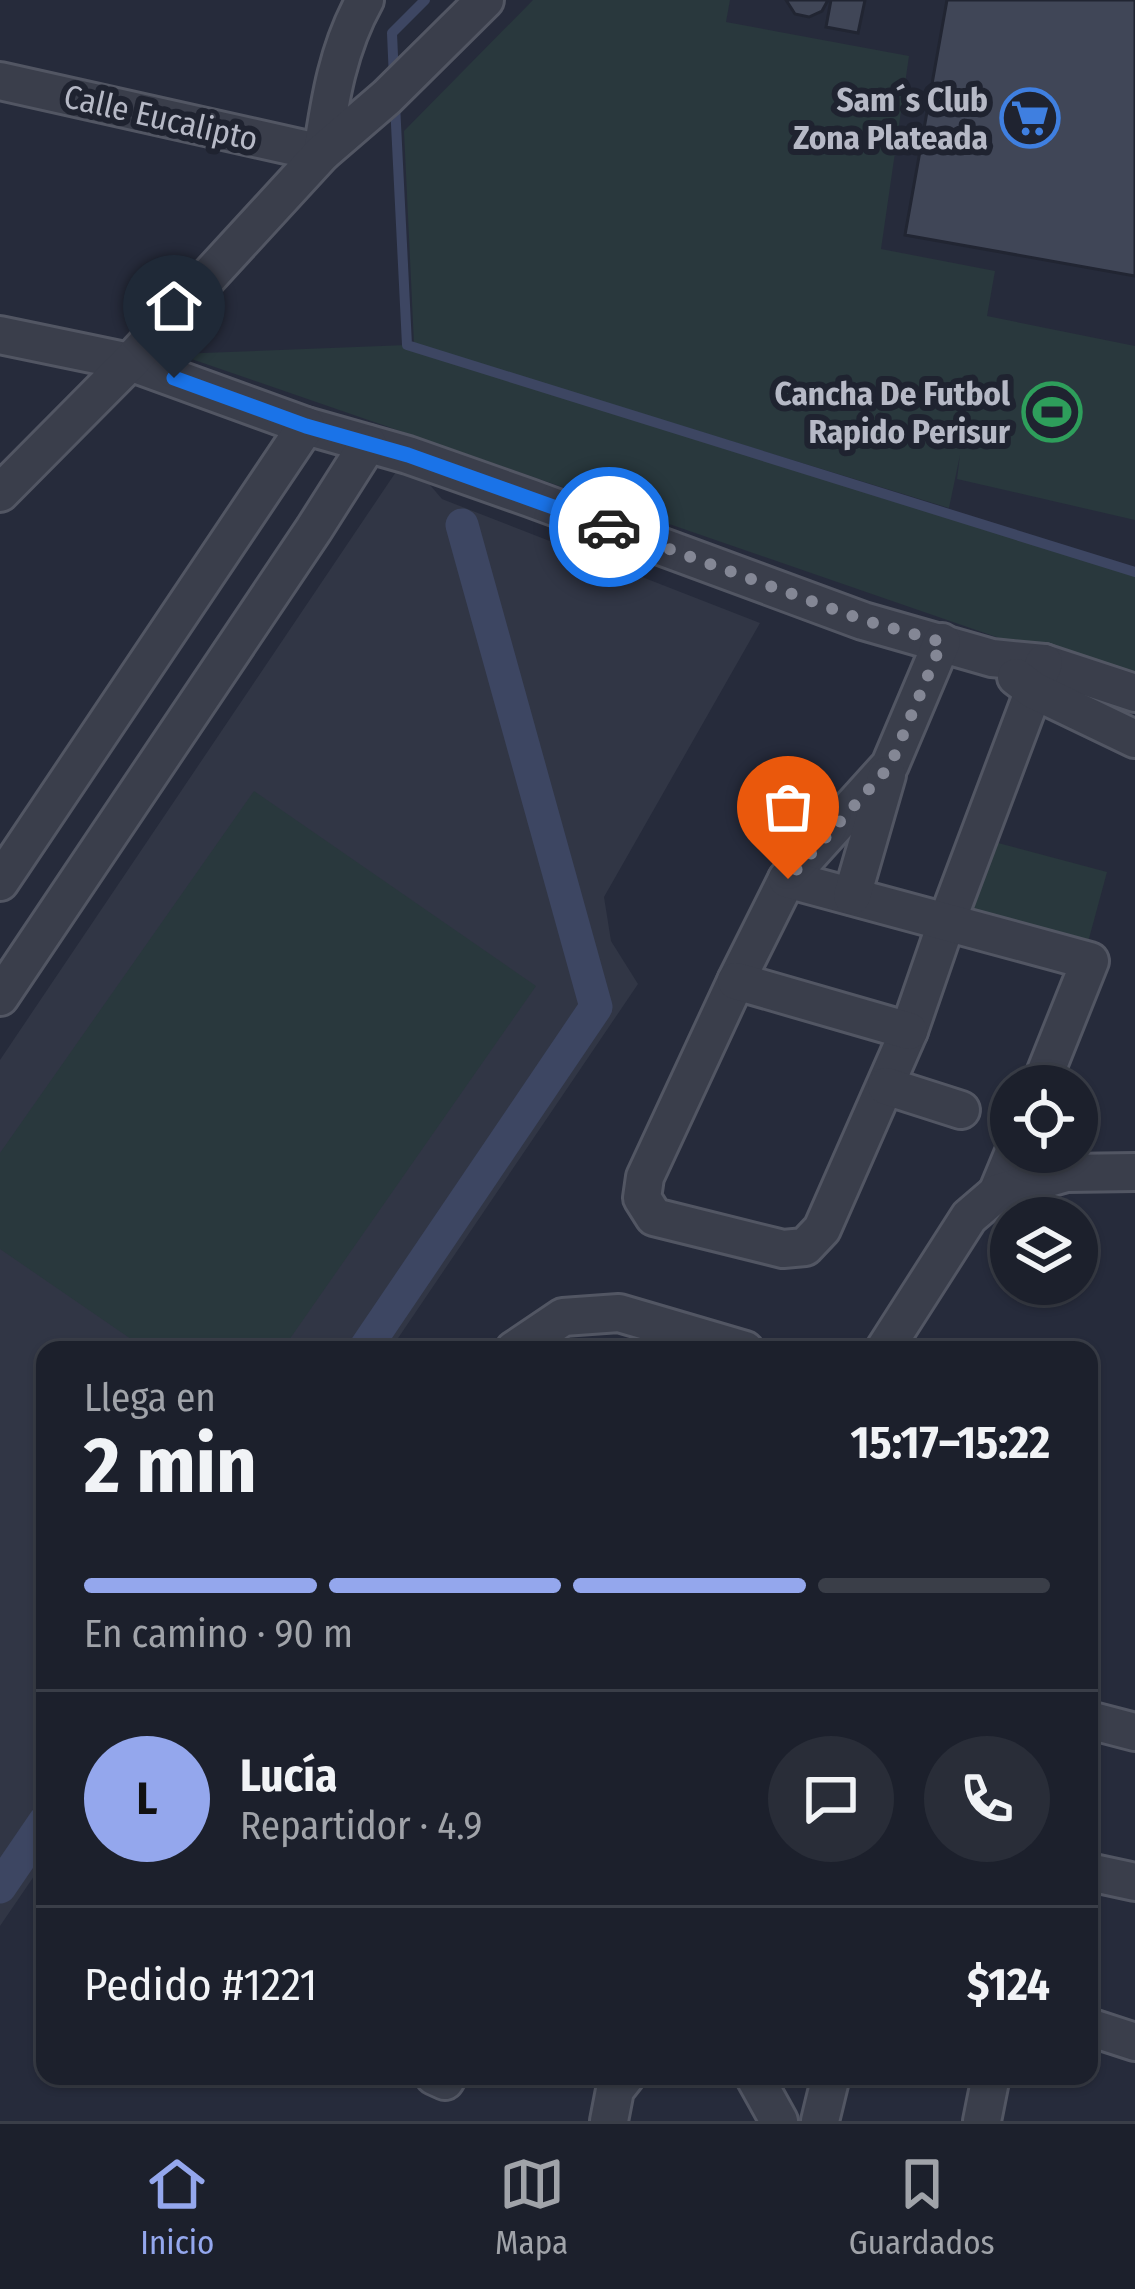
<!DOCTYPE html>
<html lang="es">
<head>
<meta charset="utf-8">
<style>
  body { margin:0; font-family:"Fira Sans Condensed",sans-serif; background:#292d38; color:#f1f3f6; height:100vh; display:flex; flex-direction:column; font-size:45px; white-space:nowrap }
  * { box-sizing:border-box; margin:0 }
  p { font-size:39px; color:#a0a3a9 }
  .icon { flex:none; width:66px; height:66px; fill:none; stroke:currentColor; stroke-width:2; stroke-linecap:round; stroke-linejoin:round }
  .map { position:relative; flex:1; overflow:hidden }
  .drawer { position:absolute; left:36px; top:1341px; width:1062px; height:744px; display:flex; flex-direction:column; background:#1c202c; border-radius:24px; box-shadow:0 3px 9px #0004,0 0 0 3px #3a3e48 }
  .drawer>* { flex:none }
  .tools { position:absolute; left:990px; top:1065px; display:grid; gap:24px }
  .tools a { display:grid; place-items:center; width:108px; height:108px; border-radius:50%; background:#1c202c; box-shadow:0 3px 9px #0004,0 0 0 3px #3a3e48; font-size:60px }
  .pin { position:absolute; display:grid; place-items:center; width:102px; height:102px; color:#fff; margin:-123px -51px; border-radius:50% 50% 50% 0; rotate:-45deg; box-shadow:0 0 12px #0007 }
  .pin .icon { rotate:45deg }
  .courier { position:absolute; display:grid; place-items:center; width:120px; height:120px; margin:-60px; border:9px solid #1a73e8; border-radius:50%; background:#fff; color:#222; box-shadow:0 3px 15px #0007 }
  .head em { font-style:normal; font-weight:700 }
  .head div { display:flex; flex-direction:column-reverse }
  .head { display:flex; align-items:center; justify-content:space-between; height:204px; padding:0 48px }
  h1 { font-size:78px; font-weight:700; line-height:90px }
  .bar { display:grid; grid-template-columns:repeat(4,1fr); gap:18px 12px; align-content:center; height:144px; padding:0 48px }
  .bar i { height:15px; border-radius:9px; background:#3a3e48 }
  .bar .active { background:#94a7ed }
  .bar p { grid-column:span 4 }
  .line { display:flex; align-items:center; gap:30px; padding:0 48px; border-top:3px solid #3a3e48 }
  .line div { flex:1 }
  .round { display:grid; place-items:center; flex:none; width:126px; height:126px; border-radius:63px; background:#292d38 }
  .tabs { display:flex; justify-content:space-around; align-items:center; height:168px; border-top:3px solid #3a3e48; background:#1c202c; font-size:33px; color:#a0a3a9 }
  .tabs a { display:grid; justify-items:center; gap:6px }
  .tabs .active { color:#94a7ed }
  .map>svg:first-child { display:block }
</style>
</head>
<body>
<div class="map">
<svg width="1135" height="2121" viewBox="0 0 1135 2121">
  <rect width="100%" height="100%" fill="#262b3b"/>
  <path fill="#313645" d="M406,457L442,499L760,623L604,897L611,941L638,984L390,1350H45V1860L0,1926V1060Z"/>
  <g fill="#29383d">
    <path d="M533,0H730L726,22L909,56L881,249L995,271L987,316L1135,346V520L957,479L960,455L949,508L414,344L404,131Z"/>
    <path d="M407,345L1135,572V685L177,354Z"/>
    <path d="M254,791L536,986L282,1350H147L0,1249V1153Z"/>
    <path d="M987,840L1107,872L1087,946L967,914Z"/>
  </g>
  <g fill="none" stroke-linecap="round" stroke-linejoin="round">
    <g stroke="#3d4662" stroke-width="10">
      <path d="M394,79L392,33L425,0"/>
      <path d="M395,104L407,345L1135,572"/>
    </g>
    <g stroke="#3d4662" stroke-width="33">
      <path d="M364,1350L596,1007L462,525"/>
      <path d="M0,1887L45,1821"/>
    </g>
  </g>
  <g fill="#404657" stroke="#212532" stroke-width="3">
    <path d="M786,0H828L822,11L809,17L795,14Z"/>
    <path d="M831,0H865L858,33L826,27Z"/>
    <path d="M947,0H1135V276L905,235Z"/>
  </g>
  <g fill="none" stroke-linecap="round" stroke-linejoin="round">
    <defs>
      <g id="minor">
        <path d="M0,81L322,153"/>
        <path d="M322,153C330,99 338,48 365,0"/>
        <path d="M0,335L130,362L306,426L408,455L530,498L863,621L992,658L1044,663L1135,693"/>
        <path d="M0,493L130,362L322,153L387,97L485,0"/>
        <path d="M942,642L890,765L787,879L736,981L645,1177L642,1198L654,1217L783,1249L805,1247L822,1229L909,1031L947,921L1044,663"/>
        <path d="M1016,677L1033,690L1135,739"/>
        <path d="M787,879L1090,961L1040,1086"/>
        <path d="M0,882L306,426"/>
        <path d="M852,896L887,775"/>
        <path d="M736,981L909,1031"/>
        <path d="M0,997L314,529L368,444"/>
        <path d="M886,1086L961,1110"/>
        <path d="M997,1193L1014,1152"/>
        <path d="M514,1350L563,1317L619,1313L745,1350"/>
        <path d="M884,1350L969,1217L997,1193L1066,1173L1135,1172"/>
        <path d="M1089,1720L1135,1732"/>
        <path d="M1089,1872L1135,1882"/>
        <path d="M1089,2027L1135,2042"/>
        <path d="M434,2076L445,2081L448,2076"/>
        <path d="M754,2076L779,2121"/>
        <path d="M609,2121L615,2090L626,2076"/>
        <path d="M820,2121L831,2076"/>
        <path d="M982,2121L991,2076"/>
      </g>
    </defs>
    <use href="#minor" stroke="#525663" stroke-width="42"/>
    <use href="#minor" stroke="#3a3e4b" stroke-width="36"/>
  </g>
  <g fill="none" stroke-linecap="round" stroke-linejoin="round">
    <path stroke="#848795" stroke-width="12" stroke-dasharray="0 21.6" d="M609,527L863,620L942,642L890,766L788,879"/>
    <path stroke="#1a73e8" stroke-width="15" d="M174,378L306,426L408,455L609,527"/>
  </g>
  <defs>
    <symbol id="supermarket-ring" viewBox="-11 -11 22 22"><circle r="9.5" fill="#1f2330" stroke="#3f7fe0" stroke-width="1.5"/><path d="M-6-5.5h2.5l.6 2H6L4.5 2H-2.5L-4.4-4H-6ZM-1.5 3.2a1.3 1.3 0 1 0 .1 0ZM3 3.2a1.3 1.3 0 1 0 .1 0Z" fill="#3f7fe0"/></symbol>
    <symbol id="stadium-ring" viewBox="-11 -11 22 22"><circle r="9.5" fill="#1f2330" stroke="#2e9e5b" stroke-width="1.5"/><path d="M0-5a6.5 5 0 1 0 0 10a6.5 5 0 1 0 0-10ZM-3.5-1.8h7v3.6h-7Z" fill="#2e9e5b"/></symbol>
  </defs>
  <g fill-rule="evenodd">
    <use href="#supermarket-ring" x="997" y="85" width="66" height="66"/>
    <use href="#stadium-ring" x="1019" y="379" width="66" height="66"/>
  </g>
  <g text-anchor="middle" stroke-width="12" stroke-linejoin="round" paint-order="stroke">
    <g font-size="33" font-weight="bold" fill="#b6b9c6" stroke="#1f2330" text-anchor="end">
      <text x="988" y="111">Sam´s Club<tspan x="988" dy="38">Zona Plateada</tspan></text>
      <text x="1010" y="405">Cancha De Futbol<tspan x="1010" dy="38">Rapido Perisur</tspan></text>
    </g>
    <g font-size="33" fill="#b6b9c6" stroke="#1f2330">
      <text transform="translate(161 117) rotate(13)" y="12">Calle Eucalipto</text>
    </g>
  </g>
</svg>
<div class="tools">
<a><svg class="icon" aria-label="locate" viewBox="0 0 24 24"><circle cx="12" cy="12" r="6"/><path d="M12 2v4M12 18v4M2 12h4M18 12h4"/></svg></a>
<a><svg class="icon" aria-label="layers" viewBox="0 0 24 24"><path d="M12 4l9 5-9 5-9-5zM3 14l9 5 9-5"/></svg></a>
</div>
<div class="pin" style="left:788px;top:879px;background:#ea580c"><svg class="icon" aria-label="bag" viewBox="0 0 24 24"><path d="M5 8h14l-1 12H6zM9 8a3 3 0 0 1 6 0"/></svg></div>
<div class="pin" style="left:174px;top:378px;background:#1f2937"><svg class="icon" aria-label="home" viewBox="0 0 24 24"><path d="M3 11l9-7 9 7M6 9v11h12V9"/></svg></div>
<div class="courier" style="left:609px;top:527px"><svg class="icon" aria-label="car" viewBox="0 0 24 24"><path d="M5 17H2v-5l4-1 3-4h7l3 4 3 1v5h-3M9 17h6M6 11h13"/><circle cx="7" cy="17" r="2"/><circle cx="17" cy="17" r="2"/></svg></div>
<section class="drawer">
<div class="head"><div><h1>2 min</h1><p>Llega en</p></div><em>15:17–15:22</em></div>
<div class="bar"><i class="active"></i><i class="active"></i><i class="active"></i><i></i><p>En camino · 90 m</p></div>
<div class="line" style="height:216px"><b class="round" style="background:#94a7ed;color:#111">L</b><div><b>Lucía</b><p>Repartidor · 4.9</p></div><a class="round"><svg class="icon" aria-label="chat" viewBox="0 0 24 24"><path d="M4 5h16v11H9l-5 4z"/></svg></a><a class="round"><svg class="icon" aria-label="phone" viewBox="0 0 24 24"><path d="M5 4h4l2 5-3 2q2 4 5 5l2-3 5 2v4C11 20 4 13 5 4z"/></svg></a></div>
<div class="line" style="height:156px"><div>Pedido #1221</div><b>$124</b></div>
</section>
</div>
<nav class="tabs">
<a class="active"><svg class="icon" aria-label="home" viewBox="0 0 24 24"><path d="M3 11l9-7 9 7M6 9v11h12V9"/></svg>Inicio</a>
<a><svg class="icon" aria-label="map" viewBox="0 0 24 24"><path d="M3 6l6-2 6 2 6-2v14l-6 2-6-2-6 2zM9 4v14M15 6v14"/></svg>Mapa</a>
<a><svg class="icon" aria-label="saved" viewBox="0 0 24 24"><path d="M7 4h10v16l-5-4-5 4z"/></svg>Guardados</a>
</nav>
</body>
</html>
